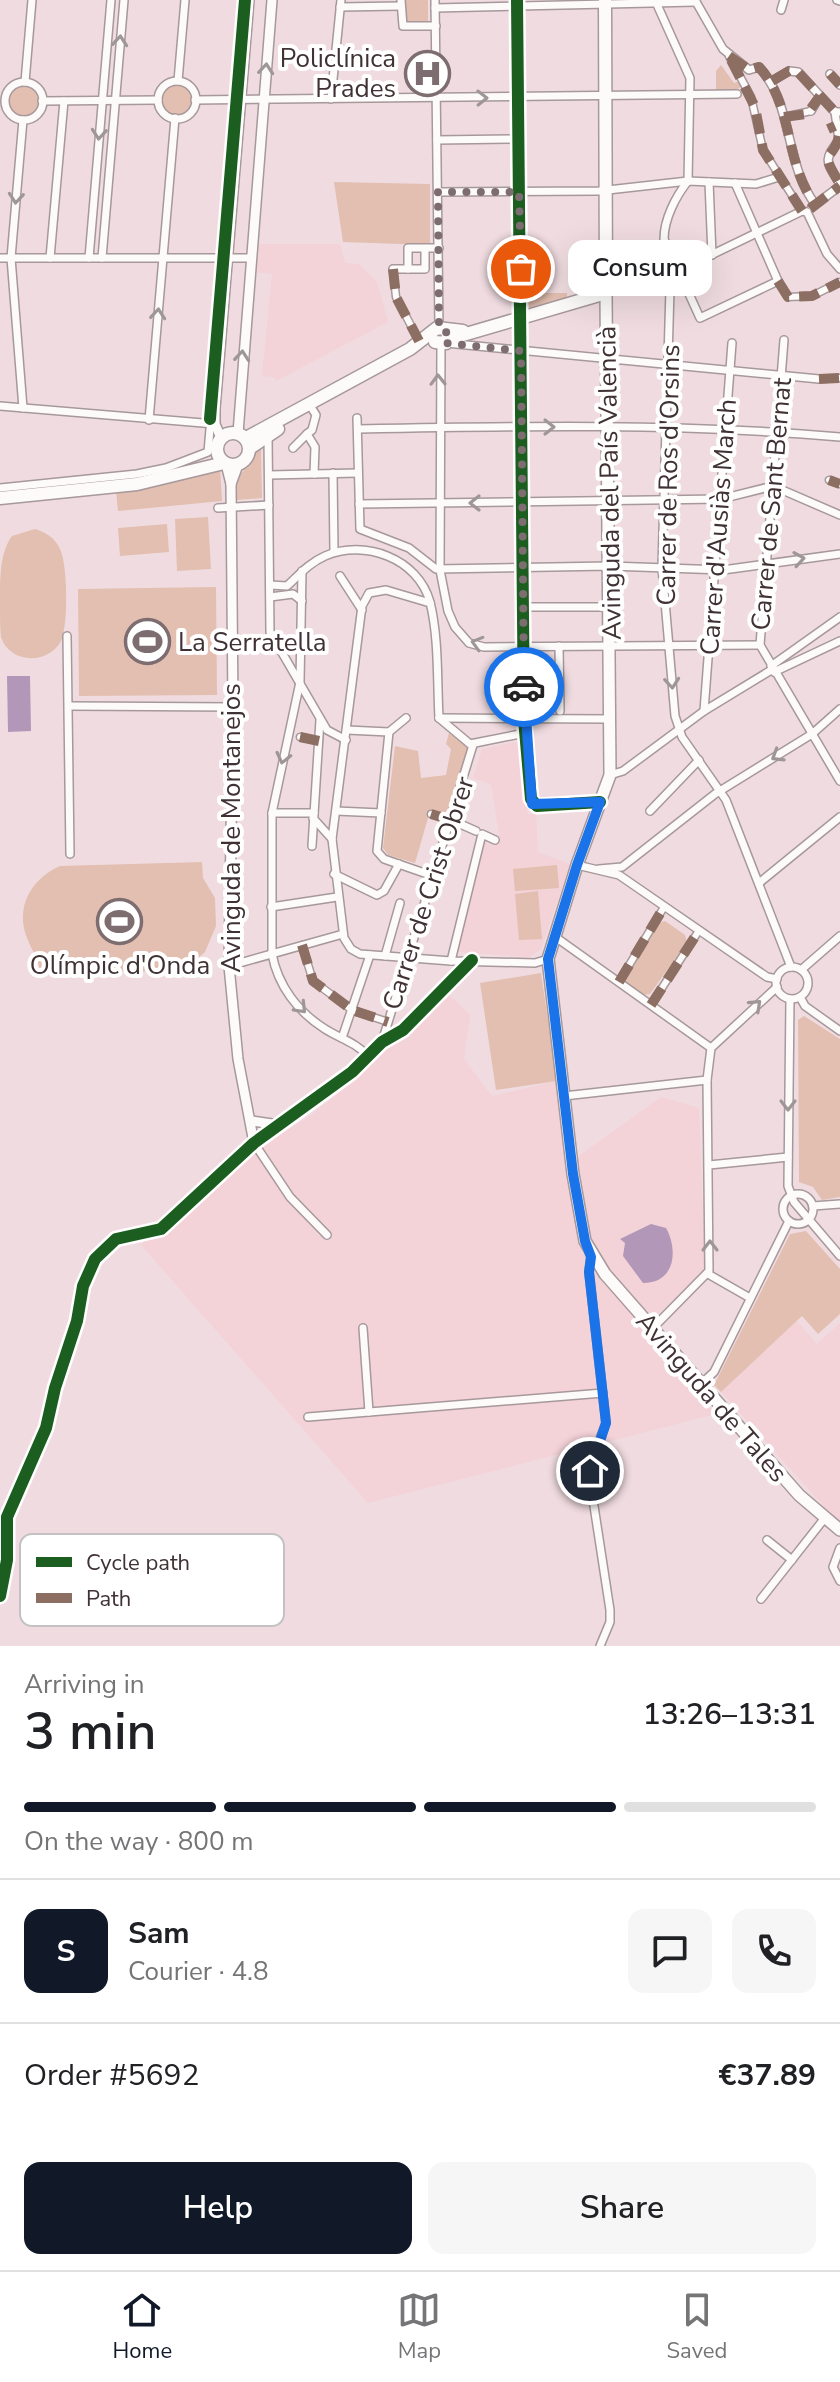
<!DOCTYPE html>
<html lang="en">
<head>
<meta charset="utf-8">
<style>
  body { margin:0; font-family:"Nunito Sans",sans-serif; background:#f6f6f6; color:#202124; height:100vh; display:flex; flex-direction:column; font-size:30px; white-space:nowrap }
  * { box-sizing:border-box; margin:0 }
  p { font-size:26px; color:#757577 }
  .icon { flex:none; width:44px; height:44px; fill:none; stroke:currentColor; stroke-width:2; stroke-linecap:round; stroke-linejoin:round }
  .map { position:relative; height:1646px; overflow:hidden }
  .panel { display:flex; flex-direction:column; background:#fff; flex:1 }
  .panel>* { flex:none }
  .pin { position:absolute; display:grid; place-items:center; width:68px; height:68px; color:#fff; margin:-34px; border:4px solid #fff; border-radius:50%; box-shadow:0 2px 8px #0007 }
  .courier { position:absolute; display:grid; place-items:center; width:80px; height:80px; margin:-40px; border:6px solid #1a73e8; border-radius:50%; background:#fff; color:#222; box-shadow:0 2px 10px #0007 }
  .bubble { position:absolute; height:56px; border-radius:16px; background:#fff; box-shadow:0 8px 32px #0002; font-size:26px; font-weight:600; line-height:56px; text-align:center }
  .overview em { font-style:normal; font-weight:600 }
  .overview div { display:flex; flex-direction:column-reverse }
  .overview { display:flex; align-items:center; justify-content:space-between; height:136px; padding:0 24px }
  h1 { font-size:52px; font-weight:600; line-height:60px }
  .bar { display:grid; grid-template-columns:repeat(4,1fr); gap:12px 8px; align-content:center; height:96px; padding:0 24px }
  .bar i { height:10px; border-radius:6px; background:#e0e0e0 }
  .bar .selected { background:#111827 }
  .bar p { grid-column:span 4 }
  .line { display:flex; align-items:center; gap:20px; padding:0 24px; border-top:2px solid #e0e0e0 }
  .line div { flex:1 }
  .round { display:grid; place-items:center; flex:none; width:84px; height:84px; border-radius:16px; background:#f6f6f6 }
  .cta { display:flex; gap:16px; margin-top:auto; padding:16px 24px }
  .cta a { flex:1; height:92px; border-radius:16px; background:#111827; color:#fff; font-size:32px; font-weight:600; line-height:92px; text-align:center }
  .cta a+a { background:#f6f6f6; color:#202124 }
  .tabs { display:flex; justify-content:space-around; align-items:center; height:112px; border-top:2px solid #e0e0e0; background:#fff; font-size:22px; color:#757577 }
  .tabs a { display:grid; justify-items:center; gap:4px }
  .tabs .selected { color:#111827 }
  .map>svg:first-child { display:block }
</style>
</head>
<body>
<div class="map">
<svg width="840" height="1646" viewBox="0 0 840 1646">
  <rect width="100%" height="100%" fill="#f0dce0"/>
  <g fill="#f3d2d8">
    <path d="M257,244H340L345,263L359,264L377,282L388,322L276,381L274,377L262,376L272,274L254,272Z"/>
    <path d="M519,741L523,789L528,814H536L538,852L570,864L541,949L530,957L457,952L484,841L495,846L499,835L491,784L473,778L482,749Z"/>
    <path d="M447,993L470,1015L464,1059L492,1096L557,1081L566,1165L661,1097L699,1108L705,1269L644,1328L716,1414L368,1503L141,1245L249,1152L306,1119L355,1080L387,1046Z"/>
    <path d="M797,1321L817,1344L840,1323V1524L721,1392Z"/>
  </g>
  <g fill="#e2bfb0">
    <path d="M405,0H428V21H406Z"/>
    <path d="M721,65L734,83L740,81L743,86L734,91H716V71Z"/>
    <circle cx="177" cy="100" r="15"/>
    <circle cx="24" cy="101" r="15"/>
    <path d="M334,182L430,184V245L343,242Z"/>
    <path d="M525,293H567V298L527,312Z"/>
    <path d="M261,447L262,498L237,500V477L252,463L257,448Z"/>
    <path d="M220,467L222,501L118,511L116,491L167,483Z"/>
    <path d="M208,517L211,569L177,571L175,519Z"/>
    <path d="M167,524L169,552L120,556L118,528Z"/>
    <path d="M35,529C45,532 54,537 59,547C68,561 69,629 60,643C46,665 9,663 1,637C0,626 0,611 0,600C0,578 0,552 12,536Z"/>
    <path d="M216,587L217,695L79,696L78,589Z"/>
    <path d="M449,733L468,748L448,816L430,811L415,863L388,855L383,848L395,746L418,751L421,778L446,775L451,749L446,744Z"/>
    <path d="M202,862L203,878L215,898L216,926L205,952L183,971L40,973C39,957 32,952 27,938C15,907 31,879 60,866Z"/>
    <path d="M557,865L559,888L515,891L513,869Z"/>
    <path d="M538,891L542,939L519,940L515,894Z"/>
    <path d="M665,921L685,935L687,942L650,994L642,995L625,984L623,975L658,923Z"/>
    <path d="M541,973L557,1081L496,1090L480,983Z"/>
    <path d="M804,1016L840,1039V1197L822,1200L813,1187L799,1182L798,1020Z"/>
    <path d="M806,1231L840,1269V1314L818,1334L802,1316L721,1392L714,1385L790,1234Z"/>
  </g>
  <g fill="#b297b8">
    <path d="M7,676H30L31,731L8,732Z"/>
    <path d="M651,1224L666,1228C678,1249 676,1283 643,1283L623,1256L625,1243L620,1239Z"/>
  </g>
  <g fill="none" stroke-linecap="round" stroke-linejoin="round">
    <defs>
      <g id="pedestrian">
        <path d="M729,56L751,97L763,150L802,211"/>
        <path d="M784,117L811,111"/>
        <path d="M393,269L396,297L419,341"/>
        <path d="M778,281L788,297L812,296L840,282"/>
        <path d="M819,379L840,378"/>
        <path d="M829,480L840,484"/>
        <path d="M300,737L319,741"/>
        <path d="M431,814L451,820"/>
        <path d="M302,945L313,981L352,1010L388,1022"/>
        <path d="M619,982L664,907"/>
        <path d="M651,1005L698,932"/>
      </g>
      <g id="minor">
        <path d="M401,0L403,26H436"/>
        <path d="M435,0L439,328"/>
        <path d="M517,0L524,719L531,799L537,806L600,802"/>
        <path d="M655,0L690,78L688,181C676,196 664,219 664,239L700,318L778,281L735,183"/>
        <path d="M695,0L723,49L749,70L759,67C794,105 784,163 815,204"/>
        <path d="M837,0L840,1"/>
        <path d="M340,7L401,6"/>
        <path d="M435,8L696,2"/>
        <path d="M781,10L784,0"/>
        <path d="M830,74L840,85"/>
        <path d="M178,81L185,0"/>
        <path d="M772,81L789,71L798,72L835,112"/>
        <circle cx="177" cy="100" r="19"/>
        <path d="M25,82L32,0"/>
        <circle cx="24" cy="101" r="19"/>
        <path d="M331,99L341,0"/>
        <path d="M195,100L737,94"/>
        <path d="M42,101L158,100"/>
        <path d="M811,111L820,96"/>
        <path d="M840,112H835L839,140C823,161 826,161 840,184"/>
        <path d="M23,120L11,258L23,408"/>
        <path d="M437,140L519,139"/>
        <path d="M709,182L712,255"/>
        <path d="M438,192L599,191L688,181L756,184L779,177"/>
        <path d="M812,207L840,186"/>
        <path d="M425,249V269H408V248H439"/>
        <path d="M0,258H250"/>
        <path d="M50,258L64,101"/>
        <path d="M89,258L111,0"/>
        <path d="M102,258L124,0"/>
        <path d="M393,269H408"/>
        <path d="M678,271L670,289L662,567L675,716L682,737L726,800L791,967"/>
        <path d="M606,293L678,271L802,211L807,212L827,254L840,269"/>
        <path d="M784,340L760,645L840,781"/>
        <path d="M446,343L819,379"/>
        <path d="M441,345L440,570L448,611L455,627L469,643L484,647L760,645"/>
        <path d="M0,406L215,424L210,429L208,452L166,468L137,474L0,488"/>
        <path d="M311,407L316,415L312,430L307,434L315,447L314,474"/>
        <path d="M357,418L360,529L409,548L436,569L610,566L723,570L840,554"/>
        <path d="M149,420L175,118"/>
        <path d="M359,429C519,426 680,423 840,437"/>
        <path d="M268,436L270,632L327,730L346,740"/>
        <path d="M293,448L307,434"/>
        <path d="M333,473L334,552"/>
        <path d="M269,475L358,473"/>
        <path d="M359,504L721,499L773,486L840,515"/>
        <path d="M218,508L269,505"/>
        <path d="M302,571L300,682L272,813V954C278,986 298,1012 325,1029C341,1039 355,1042 368,1056"/>
        <path d="M340,576L362,610"/>
        <path d="M270,585L287,586C299,575 309,563 325,556C364,539 418,558 430,602C439,638 437,681 439,718"/>
        <path d="M270,597L293,594L302,601"/>
        <path d="M430,603L386,590L369,593L362,606L332,839L344,938L351,949L360,954L451,961L535,963L548,959"/>
        <path d="M524,607H610"/>
        <path d="M67,636L70,854"/>
        <path d="M559,646L560,711"/>
        <path d="M771,666L840,617"/>
        <path d="M774,672L840,641"/>
        <path d="M69,706L233,707"/>
        <path d="M704,711L732,343"/>
        <path d="M406,718L389,732L377,851L384,859L433,876"/>
        <path d="M439,718L611,719"/>
        <path d="M439,718L470,744L525,733"/>
        <path d="M347,730L389,732"/>
        <path d="M610,775L623,771L704,711L773,669"/>
        <path d="M336,811L381,813"/>
        <path d="M650,811L699,760"/>
        <path d="M272,813H314"/>
        <path d="M313,818L332,839"/>
        <path d="M451,820L476,831"/>
        <path d="M312,846L320,720"/>
        <path d="M577,865L619,875L767,977L777,979"/>
        <path d="M599,869L622,867L715,794L812,734L840,709"/>
        <path d="M334,874L377,895L384,891L399,864"/>
        <path d="M759,883L840,817"/>
        <path d="M271,907L337,897"/>
        <path d="M554,936L711,1048"/>
        <path d="M385,956L400,903"/>
        <path d="M451,961L482,834L495,840"/>
        <path d="M229,966L343,934"/>
        <circle cx="792" cy="983" r="16"/>
        <path d="M801,970L840,936"/>
        <path d="M800,997L805,1006L840,1031"/>
        <path d="M790,999L788,1186L794,1202L840,1256"/>
        <path d="M342,1038L370,955"/>
        <path d="M382,1042L473,745"/>
        <path d="M564,1096L707,1080"/>
        <path d="M709,1165L788,1157"/>
        <circle cx="798" cy="1209" r="15"/>
        <path d="M813,1206L840,1204"/>
        <path d="M591,1257L589,1272L606,1423L593,1457L590,1480L610,1610V1622L600,1646"/>
        <path d="M708,1274L750,1298"/>
        <path d="M363,1328L369,1412"/>
        <path d="M652,1329L709,1271L707,1080L711,1048L777,987"/>
        <path d="M701,1384L714,1372L789,1221"/>
        <path d="M308,1417L603,1393"/>
        <path d="M767,1540L792,1560"/>
        <path d="M840,1548L833,1567L840,1581"/>
        <path d="M0,1596L7,1560V1517L46,1428L55,1388L77,1321L83,1286L95,1259L116,1239L161,1229L254,1143L290,1197L327,1235"/>
        <path d="M761,1599L824,1519"/>
      </g>
      <g id="tertiary">
        <path d="M238,433L272,0"/>
        <path d="M221,438L215,424V408L249,0"/>
        <path d="M226,464L231,484L233,707L229,966L238,1059L254,1143L352,1072L382,1042L403,1030L472,960"/>
        <path d="M231,484L238,465"/>
        <path d="M252,1121L279,1125"/>
      </g>
      <path id="secondary" d="M606,293L610,775L577,865L548,959L573,1174L585,1241L605,1274L799,1495L840,1530"/>
      <g id="primary">
        <path d="M449,339L606,293L605,0"/>
        <path d="M435,342L446,343L449,332"/>
        <circle cx="233" cy="449" r="16"/>
        <path d="M246,438L410,349L437,328L463,331"/>
        <path d="M250,448L278,429"/>
        <path d="M0,498L137,484L224,463"/>
      </g>
    </defs>
    <use href="#pedestrian" stroke="#a6989b" stroke-width="9"/>
    <use href="#minor" stroke="#a6989b" stroke-width="10"/>
    <use href="#tertiary" stroke="#a6989b" stroke-width="12"/>
    <use href="#secondary" stroke="#a6989b" stroke-width="14"/>
    <use href="#primary" stroke="#a6989b" stroke-width="15"/>
    <use href="#pedestrian" stroke="#fdfafa" stroke-width="6"/>
    <use href="#minor" stroke="#fdfafa" stroke-width="7"/>
    <use href="#tertiary" stroke="#fdfafa" stroke-width="9"/>
    <use href="#secondary" stroke="#fdfafa" stroke-width="11"/>
    <use href="#primary" stroke="#fdfafa" stroke-width="12"/>
    <g stroke="#8d6e63" stroke-width="10" stroke-dasharray="20 10" stroke-linecap="butt">
      <path d="M729,56L749,70L759,67C794,105 784,163 815,204"/>
      <path d="M731,60L755,107L763,150L802,211"/>
      <path d="M830,74L840,85"/>
      <path d="M772,81L789,71L798,72L835,112"/>
      <path d="M784,117L807,114L820,96"/>
      <path d="M828,129L835,126"/>
      <path d="M839,136C833,163 817,147 840,184"/>
      <path d="M810,209L840,186"/>
      <path d="M393,269L396,297L419,341"/>
      <path d="M778,281L788,297L812,296L840,282"/>
      <path d="M819,379L840,378"/>
      <path d="M829,480L840,484"/>
      <path d="M300,737L319,741"/>
      <path d="M431,814L451,820"/>
      <path d="M302,945L313,981L352,1010L388,1022"/>
      <path d="M619,982L664,907"/>
      <path d="M651,1005L698,932"/>
    </g>
    <defs>
      <g id="cycleway">
        <path d="M517,0L524,719L531,799L537,806L600,802"/>
        <path d="M210,419L245,0"/>
        <path d="M0,1596L7,1560V1517L46,1428L55,1388L77,1321L83,1286L95,1259L116,1239L161,1229L254,1143L352,1072L382,1042L403,1030L472,960"/>
      </g>
    </defs>
    <use href="#cycleway" stroke="#fff" stroke-width="17"/>
    <use href="#cycleway" stroke="#1b5e20" stroke-width="12"/>
  </g>
  <defs><path id="oneway-chevron" d="M-2-3.5L2.5 0L-2 3.5" fill="none" stroke-width="1.6" stroke-linecap="round" stroke-linejoin="round" transform="scale(2)"/></defs>
  <g stroke="#9e9697">
    <use href="#oneway-chevron" transform="translate(120 41) rotate(-85)"/>
    <use href="#oneway-chevron" transform="translate(266 69) rotate(-85)"/>
    <use href="#oneway-chevron" transform="translate(482 98) rotate(-1)"/>
    <use href="#oneway-chevron" transform="translate(99 134) rotate(95)"/>
    <use href="#oneway-chevron" transform="translate(16 198) rotate(95)"/>
    <use href="#oneway-chevron" transform="translate(158 314) rotate(-85)"/>
    <use href="#oneway-chevron" transform="translate(242 356) rotate(-85)"/>
    <use href="#oneway-chevron" transform="translate(438 380) rotate(-91)"/>
    <use href="#oneway-chevron" transform="translate(549 427)"/>
    <use href="#oneway-chevron" transform="translate(475 503) rotate(180)"/>
    <use href="#oneway-chevron" transform="translate(799 559) rotate(-9)"/>
    <use href="#oneway-chevron" transform="translate(477 643) rotate(-164)"/>
    <use href="#oneway-chevron" transform="translate(672 683) rotate(85)"/>
    <use href="#oneway-chevron" transform="translate(777 756) rotate(148)"/>
    <use href="#oneway-chevron" transform="translate(283 758) rotate(103)"/>
    <use href="#oneway-chevron" transform="translate(756 1005) rotate(-43)"/>
    <use href="#oneway-chevron" transform="translate(301 1008) rotate(46)"/>
    <use href="#oneway-chevron" transform="translate(788 1105) rotate(90)"/>
    <use href="#oneway-chevron" transform="translate(710 1246) rotate(-90)"/>
  </g>
  <g fill="none" stroke-linecap="round" stroke-linejoin="round">
    <path stroke="#7d6d70" stroke-width="8" stroke-dasharray="0 14.4" d="M521,269L519,192H438L439,328L449,334L446,343L521,351L524,687"/>
    <path stroke="#1a73e8" stroke-width="10" d="M524,687L532,804L600,802L577,865L548,959L573,1174L585,1241L591,1257L589,1272L606,1423L590,1471"/>
  </g>
  <defs>
    <symbol id="hospital-ring" viewBox="-11 -11 22 22"><circle r="9.5" fill="#fff" stroke="#7d6d70" stroke-width="1.5"/><path d="M-5-5h3v3.5h4V-5h3V5h-3V1.5h-4V5h-3Z" fill="#7d6d70"/></symbol>
    <symbol id="stadium-ring" viewBox="-11 -11 22 22"><circle r="9.5" fill="#fff" stroke="#7d6d70" stroke-width="1.5"/><path d="M0-5a6.5 5 0 1 0 0 10a6.5 5 0 1 0 0-10ZM-3.5-1.8h7v3.6h-7Z" fill="#7d6d70"/></symbol>
  </defs>
  <g fill-rule="evenodd">
    <use href="#hospital-ring" x="402" y="48" width="51" height="51"/>
    <use href="#stadium-ring" x="122" y="616" width="51" height="51"/>
    <use href="#stadium-ring" x="94" y="896" width="51" height="51"/>
  </g>
  <g text-anchor="middle" stroke-width="8" stroke-linejoin="round" paint-order="stroke">
    <g font-size="26" fill="#3f3134" stroke="#fff" text-anchor="end">
      <text x="396" y="67">Policlínica<tspan x="396" dy="30">Prades</tspan></text>
      <text x="178" y="651" text-anchor="start">La Serratella</text>
      <text x="120" y="974" text-anchor="middle">Olímpic d'Onda</text>
    </g>
    <g font-size="26" fill="#3f3134" stroke="#fff">
      <text transform="translate(668 475) rotate(-89)" y="9">Carrer de Ros d'Orsins</text>
      <text transform="translate(609 483) rotate(-91)" y="9">Avinguda del País Valencià</text>
      <text transform="translate(771 504) rotate(-85)" y="9">Carrer de Sant Bernat</text>
      <text transform="translate(718 527) rotate(-86)" y="9">Carrer d'Ausiàs March</text>
      <text transform="translate(231 828) rotate(-90)" y="9">Avinguda de Montanejos</text>
      <text transform="translate(428 893) rotate(-72)" y="9">Carrer de Crist Obrer</text>
      <text transform="translate(712 1397) rotate(49)" y="9">Avinguda de Tales</text>
    </g>
  </g>
  <rect x="20" y="1534" width="264" height="92" rx="12" fill="#fff" stroke="#c5c1c2" stroke-width="2"/>
  <rect x="36" y="1557" width="36" height="10" fill="#1b5e20"/>
  <rect x="36" y="1593" width="36" height="10" fill="#8d6e63"/>
  <g font-size="22" fill="#3f3134">
    <text x="86" y="1570">Cycle path</text>
    <text x="86" y="1606">Path</text>
  </g>
</svg>
<div class="pin" style="left:521px;top:269px;background:#ea580c"><svg class="icon" aria-label="bag" viewBox="0 0 24 24"><path d="M5 8h14l-1 12H6zM9 8a3 3 0 0 1 6 0"/></svg></div>
<div class="pin" style="left:590px;top:1471px;background:#1f2937"><svg class="icon" aria-label="home" viewBox="0 0 24 24"><path d="M3 11l9-7 9 7M6 9v11h12V9"/></svg></div>
<div class="courier" style="left:524px;top:687px"><svg class="icon" aria-label="car" viewBox="0 0 24 24"><path d="M5 17H2v-5l4-1 3-4h7l3 4 3 1v5h-3M9 17h6M6 11h13"/><circle cx="7" cy="17" r="2"/><circle cx="17" cy="17" r="2"/></svg></div>
<div class="bubble" style="left:568px;top:240px;width:144px">Consum</div>
</div>
<section class="panel">
<div class="overview"><div><h1>3 min</h1><p>Arriving in</p></div><em>13:26–13:31</em></div>
<div class="bar"><i class="selected"></i><i class="selected"></i><i class="selected"></i><i></i><p>On the way · 800 m</p></div>
<div class="line" style="height:144px"><b class="round" style="background:#111827;color:#fff">S</b><div><b>Sam</b><p>Courier · 4.8</p></div><a class="round"><svg class="icon" aria-label="chat" viewBox="0 0 24 24"><path d="M4 5h16v11H9l-5 4z"/></svg></a><a class="round"><svg class="icon" aria-label="phone" viewBox="0 0 24 24"><path d="M5 4h4l2 5-3 2q2 4 5 5l2-3 5 2v4C11 20 4 13 5 4z"/></svg></a></div>
<div class="line" style="height:104px"><div>Order #5692</div><b>€37.89</b></div>
<div class="cta"><a>Help</a><a>Share</a></div>
</section>
<nav class="tabs">
<a class="selected"><svg class="icon" aria-label="home" viewBox="0 0 24 24"><path d="M3 11l9-7 9 7M6 9v11h12V9"/></svg>Home</a>
<a><svg class="icon" aria-label="map" viewBox="0 0 24 24"><path d="M3 6l6-2 6 2 6-2v14l-6 2-6-2-6 2zM9 4v14M15 6v14"/></svg>Map</a>
<a><svg class="icon" aria-label="saved" viewBox="0 0 24 24"><path d="M7 4h10v16l-5-4-5 4z"/></svg>Saved</a>
</nav>
</body>
</html>
